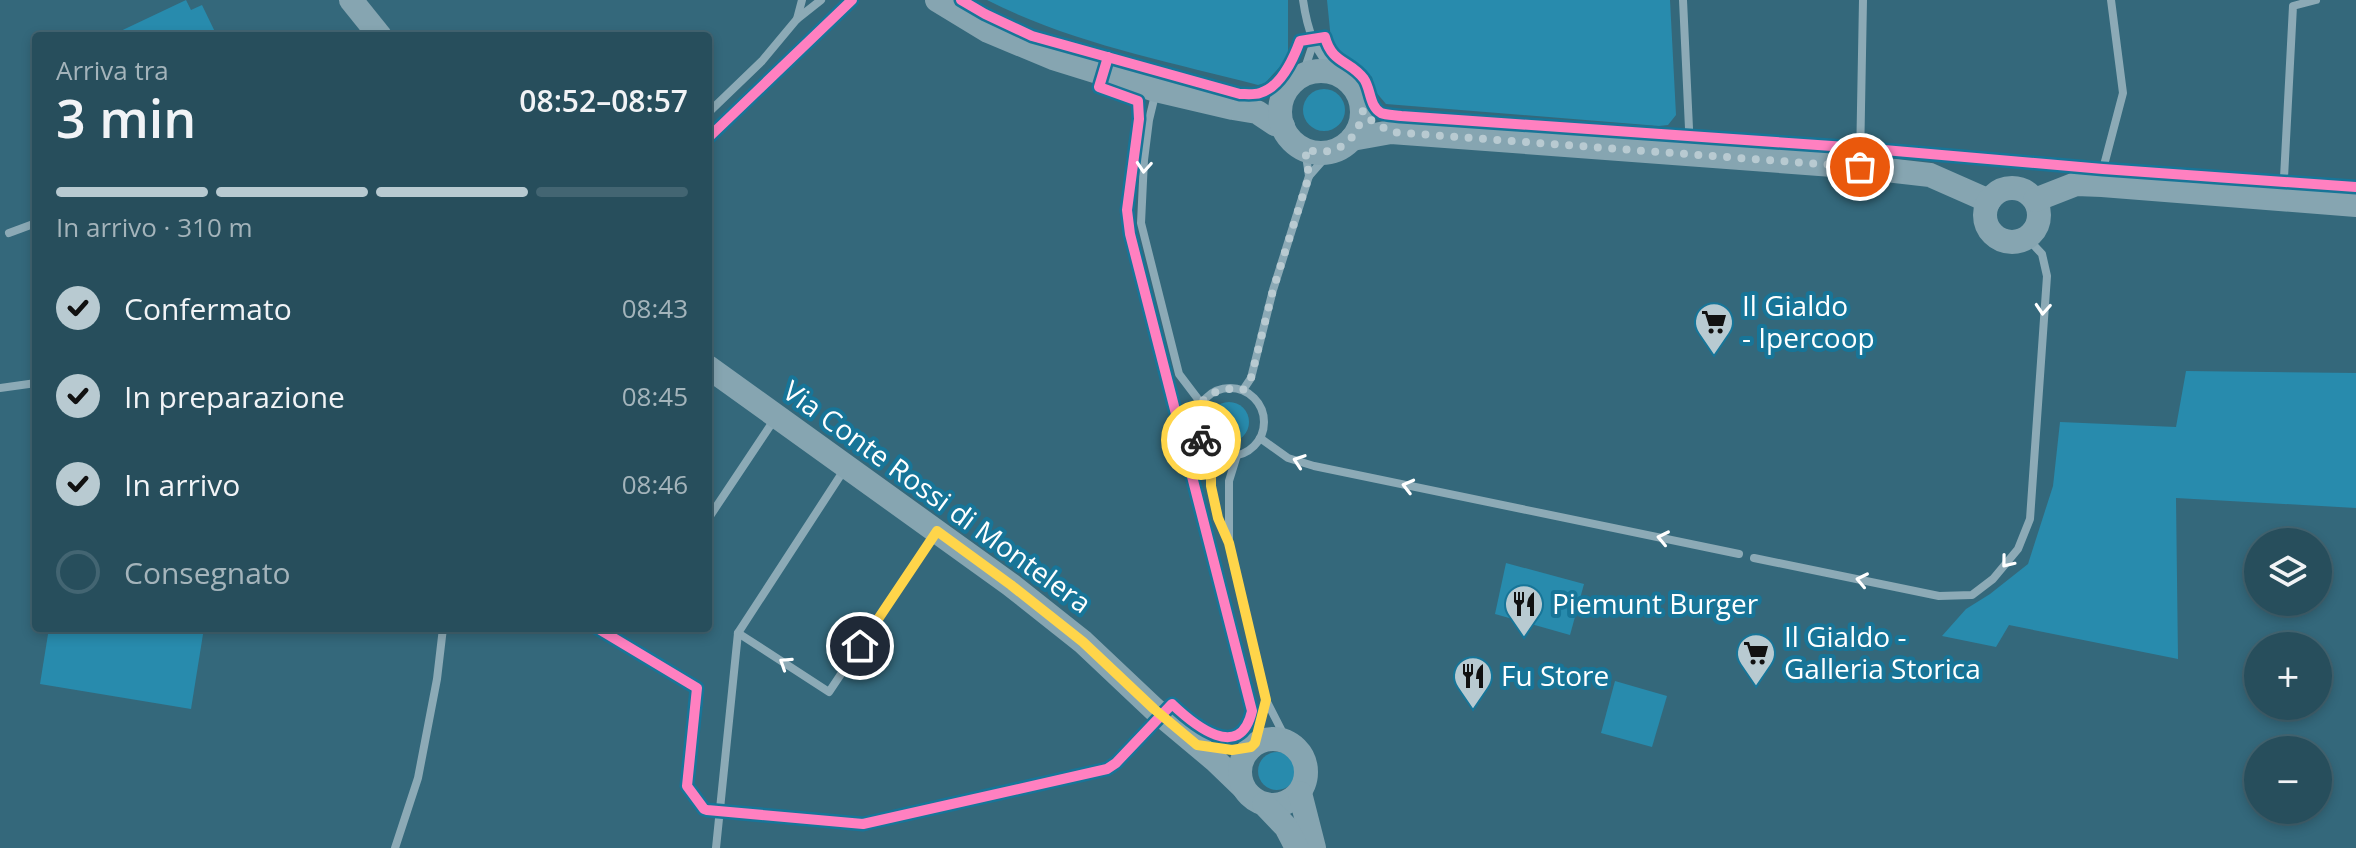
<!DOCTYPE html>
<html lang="it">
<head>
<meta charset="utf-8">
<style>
  body { margin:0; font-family:"Open Sans",sans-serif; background:#335865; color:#f1f3f6; height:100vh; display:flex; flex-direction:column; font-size:30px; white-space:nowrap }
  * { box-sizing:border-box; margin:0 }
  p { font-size:26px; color:#a4b4bb }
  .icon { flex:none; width:44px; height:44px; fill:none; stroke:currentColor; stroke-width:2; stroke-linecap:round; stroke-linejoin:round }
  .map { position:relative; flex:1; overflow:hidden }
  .panel { position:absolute; left:32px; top:32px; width:680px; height:600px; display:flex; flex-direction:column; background:#274e5c; border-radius:8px; box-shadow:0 4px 12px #0003,0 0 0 2px #436572 }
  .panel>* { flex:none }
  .tools { position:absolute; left:2244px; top:528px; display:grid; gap:16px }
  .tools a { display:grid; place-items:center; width:88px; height:88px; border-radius:50%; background:#274e5c; box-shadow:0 4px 12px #0003,0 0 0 2px #436572; font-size:40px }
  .pin { position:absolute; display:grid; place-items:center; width:68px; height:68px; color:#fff; margin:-34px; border:4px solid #fff; border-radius:50%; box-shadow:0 2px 8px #0007 }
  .courier { position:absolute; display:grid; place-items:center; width:80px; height:80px; margin:-40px; border:6px solid #ffd54a; border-radius:50%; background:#fff; color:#222; box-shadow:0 2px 10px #0007 }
  .head em { font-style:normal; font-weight:600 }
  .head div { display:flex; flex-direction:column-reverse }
  .head { display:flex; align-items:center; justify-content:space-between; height:136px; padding:0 24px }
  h1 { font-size:52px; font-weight:600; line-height:60px }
  .bar { display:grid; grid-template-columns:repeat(4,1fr); gap:12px 8px; align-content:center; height:96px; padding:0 24px }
  .bar i { height:10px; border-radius:6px; background:#436572 }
  .bar .current { background:#b8cad1 }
  .bar p { grid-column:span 4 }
  ol { padding:0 24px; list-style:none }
  li { display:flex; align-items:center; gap:24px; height:88px }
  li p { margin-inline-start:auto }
  li .icon { padding:8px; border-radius:50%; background:#b8cad1; color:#111; stroke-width:4 }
  li:last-child { color:#a4b4bb }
  li i { width:44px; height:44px; border:4px solid #436572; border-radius:50% }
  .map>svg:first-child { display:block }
</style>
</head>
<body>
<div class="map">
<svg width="2356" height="848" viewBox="0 0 2356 848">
  <rect width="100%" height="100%" fill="#34687b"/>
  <g fill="#288bad">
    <path d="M186,0L191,10L202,5L217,36H110Z"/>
    <path d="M987,0H1288V58L1265,83L1258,85C1167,61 1071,43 987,0Z"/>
    <path d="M1327,0H1670L1676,115L1668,125L1659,126L1386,104L1375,91L1372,77L1341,53L1331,40Z"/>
    <circle cx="1324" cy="110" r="21"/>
    <path d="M2186,371L2356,373V508L2176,498L2178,659L2009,625L1996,647L1942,636L1966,609L1990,594L2028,564L2053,486L2060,422L2176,427Z"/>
    <circle cx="1229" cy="422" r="20"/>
    <path d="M1506,563L1584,584L1570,635L1495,614Z"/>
    <path d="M49,628H204L191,709L40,684Z"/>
    <path d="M1615,681L1667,696L1652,747L1601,733Z"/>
    <circle cx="1277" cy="771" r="19"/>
  </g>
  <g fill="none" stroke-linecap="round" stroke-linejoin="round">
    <g stroke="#8caab6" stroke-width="8">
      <path d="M1303,0C1307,28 1315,55 1337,73"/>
      <path d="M1683,0L1690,150"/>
      <path d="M797,19L802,0"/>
      <path d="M1303,74L1313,44"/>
      <path d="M1156,91L1149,120L1144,160L1141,223L1179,374L1201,403"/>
      <path d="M708,113L762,61L797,19L821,0"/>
      <path d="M1305,149L1309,176"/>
      <path d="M1860,162L1863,0"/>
      <path d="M2102,184L2103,169L2123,93L2111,0"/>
      <path d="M2283,197L2293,6L2316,0"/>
      <path d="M9,233L36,223"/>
      <circle cx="1230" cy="422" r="34"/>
      <path d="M0,388L36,383"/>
      <path d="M1243,390L1251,378L1273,290L1309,176L1330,152"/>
      <path d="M1260,438L1288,458L1314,466L1739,554"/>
      <path d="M1211,451V486L1218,518L1229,543L1266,700L1287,741"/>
      <path d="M710,516L774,420"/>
      <path d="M1229,538V481L1237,455"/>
      <path d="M1754,558L1939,596L1972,595L1993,579L2018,549L2030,519L2047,276L2042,254L2027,238"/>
      <path d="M738,633L829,692L934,535"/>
      <path d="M1255,743L1266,701"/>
      <path d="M395,848L418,778L437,679L443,628"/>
      <path d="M716,848L738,633L844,470"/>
    </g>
    <g stroke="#86a5b1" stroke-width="24">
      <path d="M351,0L380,36"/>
      <path d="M937,0L988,31L1053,58L1156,90L1233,108L1257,112L1275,124L1283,126"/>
      <circle cx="1321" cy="112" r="41"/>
      <path d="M1352,139L1391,132L1860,167L1930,175L1989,201"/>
      <circle cx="2012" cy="215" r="27"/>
      <path d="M2035,200L2076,184L2102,185L2356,205"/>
      <path d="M708,367L1011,585L1083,642L1154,709L1216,761L1243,787"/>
      <circle cx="1273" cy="772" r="33"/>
      <path d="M1300,793L1314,848"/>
      <path d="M1264,804L1286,827L1297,848"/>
    </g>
    <defs>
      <g id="cycleway">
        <path d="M961,0L985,14L1032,36L1240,94C1246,94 1254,95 1260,93C1281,87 1293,60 1300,41L1325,37C1332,64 1350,60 1364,79C1371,89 1369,106 1381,113C1386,115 1395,115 1401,116L1861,148L2103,169L2356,187"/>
        <path d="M708,138L852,0"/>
        <path d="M597,628L697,688L687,786L704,809L707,810L863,824L1107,769L1116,763L1172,704C1194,725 1240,763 1252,711L1130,234L1127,210L1139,119L1138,101L1099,87L1108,57"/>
      </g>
    </defs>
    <use href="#cycleway" stroke="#177598" stroke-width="15"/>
    <use href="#cycleway" stroke="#ff80c0" stroke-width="10"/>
  </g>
  <defs><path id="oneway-chevron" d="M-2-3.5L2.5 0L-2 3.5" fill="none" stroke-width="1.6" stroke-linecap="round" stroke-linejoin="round" transform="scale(2)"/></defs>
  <g stroke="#fff">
    <use href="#oneway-chevron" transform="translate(1144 167) rotate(94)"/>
    <use href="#oneway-chevron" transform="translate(2043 309) rotate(94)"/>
    <use href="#oneway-chevron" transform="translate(1299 461) rotate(-161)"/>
    <use href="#oneway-chevron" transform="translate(1408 486) rotate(-166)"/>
    <use href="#oneway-chevron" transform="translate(1663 538) rotate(-168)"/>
    <use href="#oneway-chevron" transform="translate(2007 562) rotate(129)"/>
    <use href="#oneway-chevron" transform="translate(1862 580) rotate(-168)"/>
    <use href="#oneway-chevron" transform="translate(785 663) rotate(-147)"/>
  </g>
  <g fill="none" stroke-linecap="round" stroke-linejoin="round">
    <path stroke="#b8cad1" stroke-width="8" stroke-dasharray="0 14.4" d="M1201,440C1182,409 1211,383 1243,390L1251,378L1273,290L1309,176L1305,149C1336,159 1359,140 1363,110L1372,121L1391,132L1860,167"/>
    <path stroke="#ffd54a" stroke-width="10" d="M860,646L937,531L1011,585L1083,642L1154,709L1197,745L1232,750L1251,747L1255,743L1266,700L1229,543L1218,518L1211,486V451L1201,440"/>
  </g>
  <defs>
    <symbol id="supermarket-pin" viewBox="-11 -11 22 30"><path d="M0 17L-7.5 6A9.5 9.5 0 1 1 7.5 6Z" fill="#b8cad1" stroke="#177598"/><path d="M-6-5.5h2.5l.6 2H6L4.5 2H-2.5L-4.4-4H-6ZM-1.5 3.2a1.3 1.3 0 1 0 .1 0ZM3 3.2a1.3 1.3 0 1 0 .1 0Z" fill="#111"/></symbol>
    <symbol id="restaurant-pin" viewBox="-11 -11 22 30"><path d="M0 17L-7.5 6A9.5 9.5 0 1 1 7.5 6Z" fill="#b8cad1" stroke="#177598"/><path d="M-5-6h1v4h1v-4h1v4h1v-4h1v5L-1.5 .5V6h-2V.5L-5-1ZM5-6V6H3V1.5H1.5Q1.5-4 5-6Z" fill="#111"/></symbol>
  </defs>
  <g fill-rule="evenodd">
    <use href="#supermarket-pin" x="1692" y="300" width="44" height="60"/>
    <use href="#restaurant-pin" x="1502" y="582" width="44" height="60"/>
    <use href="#supermarket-pin" x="1734" y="631" width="44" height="60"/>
    <use href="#restaurant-pin" x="1451" y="654" width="44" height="60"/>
  </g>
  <g text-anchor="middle" stroke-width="8" stroke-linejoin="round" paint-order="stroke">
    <g font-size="28" fill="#fff" stroke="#177598" text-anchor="start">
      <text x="1742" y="316">Il Gialdo<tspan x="1742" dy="32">- Ipercoop</tspan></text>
      <text x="1552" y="614">Piemunt Burger</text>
      <text x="1784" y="647">Il Gialdo -<tspan x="1784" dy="32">Galleria Storica</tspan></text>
      <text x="1501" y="686">Fu Store</text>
    </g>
    <g font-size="28" fill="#fff" stroke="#177598">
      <text transform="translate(937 497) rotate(36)" y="10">Via Conte Rossi di Montelera</text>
    </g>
  </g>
</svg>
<div class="tools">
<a><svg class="icon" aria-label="layers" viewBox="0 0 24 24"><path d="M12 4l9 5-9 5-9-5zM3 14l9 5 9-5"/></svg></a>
<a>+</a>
<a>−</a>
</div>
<div class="pin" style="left:1860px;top:167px;background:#ea580c"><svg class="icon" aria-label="bag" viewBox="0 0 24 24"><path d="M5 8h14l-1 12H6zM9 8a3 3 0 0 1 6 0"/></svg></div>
<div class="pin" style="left:860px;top:646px;background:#1f2937"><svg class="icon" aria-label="home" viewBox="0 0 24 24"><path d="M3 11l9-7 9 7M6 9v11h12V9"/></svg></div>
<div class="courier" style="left:1201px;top:440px"><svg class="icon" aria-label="bike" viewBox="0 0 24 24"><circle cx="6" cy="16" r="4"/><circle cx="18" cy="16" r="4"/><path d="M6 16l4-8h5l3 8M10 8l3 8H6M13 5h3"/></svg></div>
<section class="panel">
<div class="head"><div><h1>3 min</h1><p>Arriva tra</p></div><em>08:52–08:57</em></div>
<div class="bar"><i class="current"></i><i class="current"></i><i class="current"></i><i></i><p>In arrivo · 310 m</p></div>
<ol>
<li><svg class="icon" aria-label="check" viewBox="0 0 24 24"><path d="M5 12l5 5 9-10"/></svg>Confermato<p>08:43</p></li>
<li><svg class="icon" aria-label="check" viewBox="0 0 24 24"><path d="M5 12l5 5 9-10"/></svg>In preparazione<p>08:45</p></li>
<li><svg class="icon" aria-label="check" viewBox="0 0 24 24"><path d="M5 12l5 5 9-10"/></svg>In arrivo<p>08:46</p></li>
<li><i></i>Consegnato</li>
</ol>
</section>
</div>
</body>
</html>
